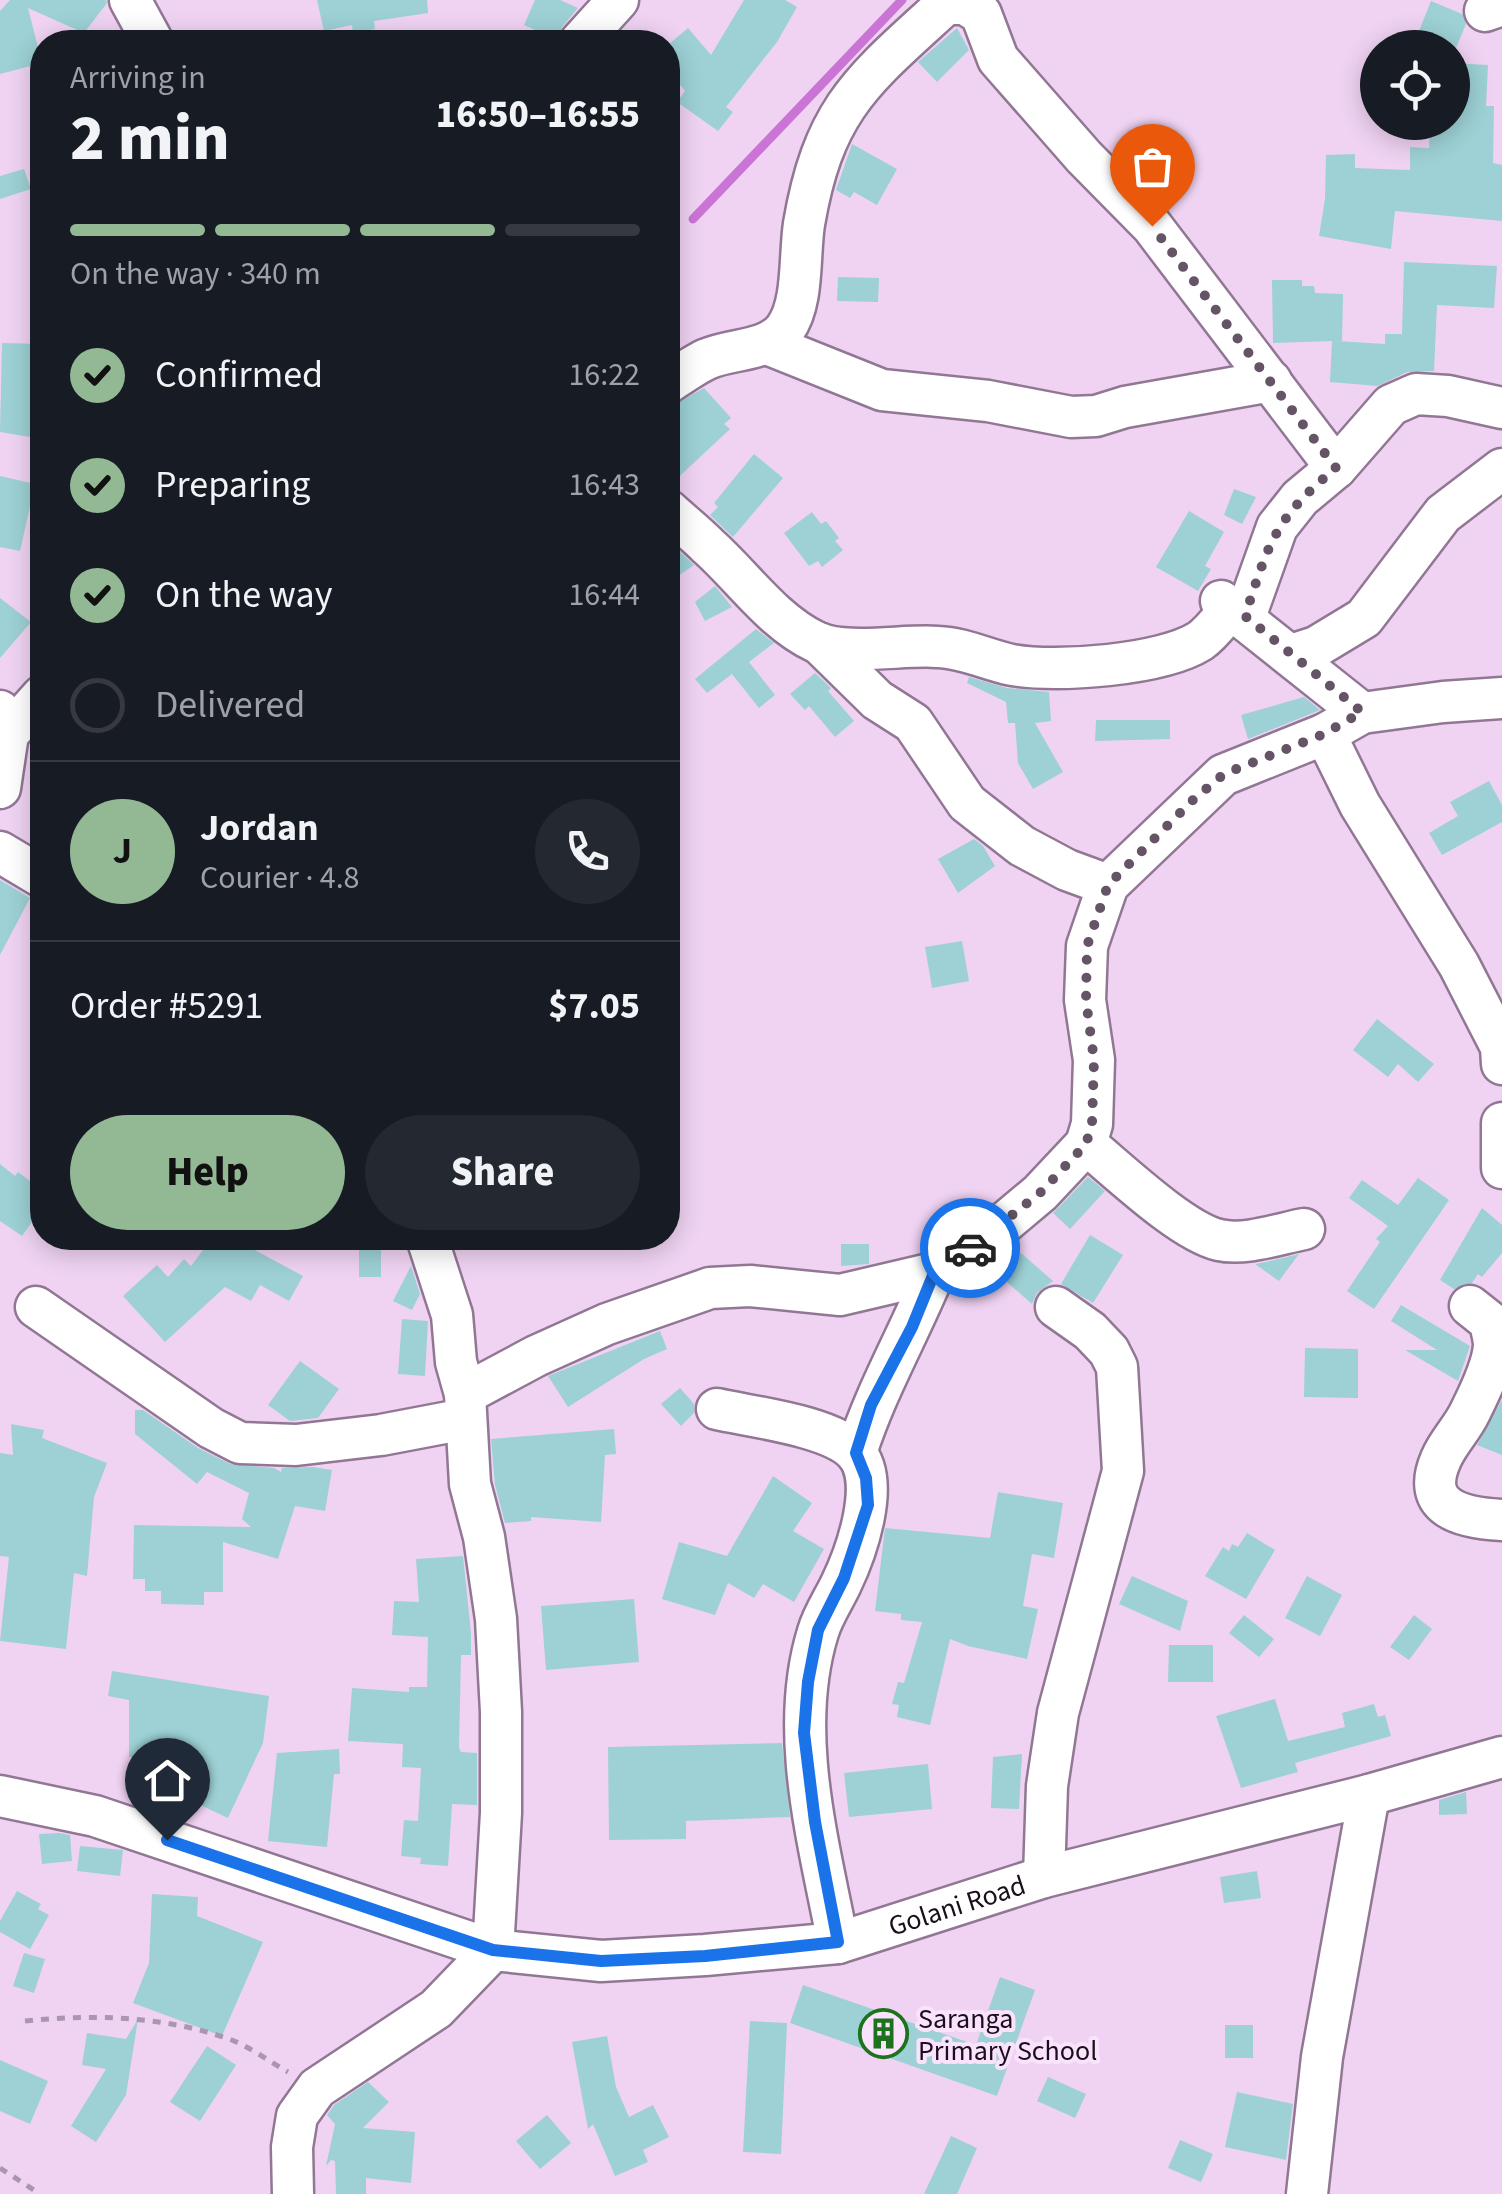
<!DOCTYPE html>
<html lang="en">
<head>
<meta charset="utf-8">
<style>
  body { margin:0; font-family:"Source Sans 3",sans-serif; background:#242831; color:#f1f3f6; height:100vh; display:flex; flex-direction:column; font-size:38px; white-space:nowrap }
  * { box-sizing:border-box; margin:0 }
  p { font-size:32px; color:#9ea1a6 }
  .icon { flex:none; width:55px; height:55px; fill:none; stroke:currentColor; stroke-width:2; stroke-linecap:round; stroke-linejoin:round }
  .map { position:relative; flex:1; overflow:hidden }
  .drawer { position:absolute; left:30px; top:30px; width:650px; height:1220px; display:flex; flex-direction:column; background:#171b24; border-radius:40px; box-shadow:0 5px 25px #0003 }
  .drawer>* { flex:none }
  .buttons { position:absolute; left:1360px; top:30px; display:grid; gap:20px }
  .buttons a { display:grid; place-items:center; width:110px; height:110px; border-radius:50%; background:#171b24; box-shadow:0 5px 25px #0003; font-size:50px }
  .pin { position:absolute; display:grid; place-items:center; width:85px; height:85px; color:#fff; margin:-102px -42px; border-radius:50% 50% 50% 0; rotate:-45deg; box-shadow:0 0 10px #0007 }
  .pin .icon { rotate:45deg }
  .courier { position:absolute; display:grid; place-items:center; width:100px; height:100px; margin:-50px; border:8px solid #1a73e8; border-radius:50%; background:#fff; color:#222; box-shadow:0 2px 12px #0007 }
  .head em { font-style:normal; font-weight:800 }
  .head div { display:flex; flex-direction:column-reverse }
  .head { display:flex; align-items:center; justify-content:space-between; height:170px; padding:0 40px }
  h1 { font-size:65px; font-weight:800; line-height:75px }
  .bar { display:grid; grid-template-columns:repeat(4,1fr); gap:15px 10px; align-content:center; height:120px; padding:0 40px }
  .bar i { height:12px; border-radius:8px; background:#363941 }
  .bar .on { background:#92b994 }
  .bar p { grid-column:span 4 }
  .line { display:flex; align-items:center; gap:25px; padding:0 40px; border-top:2px solid #363941 }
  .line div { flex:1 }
  .round { display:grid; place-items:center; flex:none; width:105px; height:105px; border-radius:52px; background:#242831 }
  ol { padding:0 40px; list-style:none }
  li { display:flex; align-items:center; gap:30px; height:110px }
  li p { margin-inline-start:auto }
  li .icon { padding:10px; border-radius:50%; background:#92b994; color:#111; stroke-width:4 }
  li:last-child { color:#9ea1a6 }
  li i { width:55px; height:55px; border:5px solid #363941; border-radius:50% }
  .button { display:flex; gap:20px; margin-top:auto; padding:20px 40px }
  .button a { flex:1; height:115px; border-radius:60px; background:#92b994; color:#111; font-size:40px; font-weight:800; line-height:115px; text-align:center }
  .button a+a { background:#242831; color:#f1f3f6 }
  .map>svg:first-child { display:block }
</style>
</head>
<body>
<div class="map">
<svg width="1502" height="2194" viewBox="0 0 1502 2194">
  <rect width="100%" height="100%" fill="#f0d3f3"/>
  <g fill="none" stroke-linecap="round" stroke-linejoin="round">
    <path stroke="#ca75d5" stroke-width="9" d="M693,219L902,0"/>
  </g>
  <g fill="#9dd1d5">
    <path d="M10,0H106L107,3L84,33L28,8L42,63L0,74V11Z"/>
    <path d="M317,0H427L428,13L374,21L375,29L353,33L352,25L324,31Z"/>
    <path d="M535,0H560L578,8L562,27L557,40L524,25Z"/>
    <path d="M744,0H785L797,7L777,42L726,107L733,112L718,131L677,102L685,91L668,70V45L688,28L711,55Z"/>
    <path d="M1431,1L1462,14L1466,24L1456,48H1431L1415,41Z"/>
    <path d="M957,28L969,50L937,82L918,62Z"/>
    <path d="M1452,63L1488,65L1486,106H1494L1493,163L1502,165V221L1395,211L1391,249L1319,236L1325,199L1326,155L1355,154V168L1410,170V147L1429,148L1430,122H1452Z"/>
    <path d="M852,144L897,169L877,205L854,192L850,198L836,190Z"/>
    <path d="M24,169L31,189L0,199V176Z"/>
    <path d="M1404,262L1497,266L1494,308L1437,305L1434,371L1407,372L1378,386L1330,382L1332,341L1273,343L1272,280H1302V286H1314L1315,293L1343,294L1342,341H1337L1385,344V334H1402Z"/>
    <path d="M838,277L879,278L878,302L837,301Z"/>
    <path d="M2,343L42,344V439L0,432Z"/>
    <path d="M704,388L731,418L724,424L730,429L668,487V408Z"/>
    <path d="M754,454L783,478L733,537L710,515L718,507L714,503Z"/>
    <path d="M0,476L35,484L20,551L0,547Z"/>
    <path d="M1234,489L1256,497L1242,524L1224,515Z"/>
    <path d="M1189,511L1224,532L1205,566L1211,569L1198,591L1156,567Z"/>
    <path d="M812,512L821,524L826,521L839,538L835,541L843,550L822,567L818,561L809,566L784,533Z"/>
    <path d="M668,541L694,565L668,583Z"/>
    <path d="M715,586L732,607L705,621L695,602Z"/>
    <path d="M0,598L31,622L0,658Z"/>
    <path d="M756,629L774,643L749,662L775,695L759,708L732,674L707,693L695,679Z"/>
    <path d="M815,673L831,688L828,691L854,721L835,737L809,706L805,710L790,694Z"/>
    <path d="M969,677L1007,688L1049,692L1051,721L1035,723L1063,772L1033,789L1018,763L1015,723H1008L1006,702L967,683Z"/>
    <path d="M1304,697L1320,710L1248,739L1241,715Z"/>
    <path d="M1096,720H1170V739L1095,741Z"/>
    <path d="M1489,781L1502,805V822L1442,855L1429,833L1458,816L1450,802Z"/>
    <path d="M974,839L983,846L995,866L958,893L938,859Z"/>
    <path d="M0,880L30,898L0,955Z"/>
    <path d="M962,941L969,981L932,988L925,947Z"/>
    <path d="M1377,1019L1434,1064L1418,1082L1398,1064L1388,1077L1353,1050Z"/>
    <path d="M0,1164L15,1176L18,1172L42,1190V1208L22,1236L0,1221Z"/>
    <path d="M1088,1177L1105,1191L1070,1229L1053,1213Z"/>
    <path d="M1418,1178L1449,1200L1374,1309L1347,1291L1380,1242L1376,1239L1388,1226L1349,1198L1362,1180L1398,1205Z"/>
    <path d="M1482,1208L1502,1225V1253L1482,1277L1478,1274L1472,1283L1454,1289L1440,1280Z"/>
    <path d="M1090,1235L1123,1255L1093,1303L1061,1284Z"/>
    <path d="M212,1238H233L303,1276L289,1301L260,1285L251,1301L225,1287L165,1342L123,1296L157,1265L168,1277L184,1259L191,1266Z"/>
    <rect x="359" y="1238" width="22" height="39"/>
    <path d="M841,1244H869V1264L841,1266Z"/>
    <path d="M1021,1253L1053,1281L1037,1293L1032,1304L1000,1276Z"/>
    <path d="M1299,1254L1279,1281L1255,1264L1266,1262Z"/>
    <path d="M411,1266L420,1294L412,1310L393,1301Z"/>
    <path d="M1401,1305L1470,1346L1458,1381L1405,1350H1437L1391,1321Z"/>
    <path d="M402,1319L428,1321L425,1376L398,1374Z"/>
    <path d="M660,1331L667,1349L644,1359L568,1407L548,1376Z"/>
    <path d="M1305,1348L1358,1349V1398L1304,1397Z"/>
    <path d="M300,1361L339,1389L318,1418L290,1421L268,1405Z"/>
    <path d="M680,1388L694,1404V1413L681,1426L661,1404Z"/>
    <path d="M1502,1400V1455L1477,1445Z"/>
    <path d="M135,1410H143L198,1448L230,1464L274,1468L281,1472L282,1468L313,1467L332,1470L325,1511L295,1506L278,1559L223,1542V1592H204V1605L161,1604V1591H145V1579H133L134,1525L251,1527L242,1519L249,1493L207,1472L197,1484L135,1434Z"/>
    <path d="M11,1424L44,1430L42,1438L107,1463L94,1497L87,1576L74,1573L66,1649L0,1641L9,1557L0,1556V1453L13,1455Z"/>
    <path d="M614,1429L616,1454L605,1455L601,1522L531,1517V1521L505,1523L495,1485L491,1439Z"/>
    <path d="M773,1476L812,1503L793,1531L824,1549L794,1602L763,1584L754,1598L728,1583L715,1615L662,1599L679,1542L727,1556Z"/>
    <path d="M998,1492L1063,1503L1054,1558L1032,1554L1023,1606L1038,1609L1027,1659L968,1646L950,1639L930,1725L897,1717L899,1705L892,1704L898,1682L904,1683L922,1622L901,1620V1614L875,1611L885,1528L990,1538Z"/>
    <path d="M1247,1533L1275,1550L1246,1599L1205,1576L1223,1547L1229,1551L1232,1544L1238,1547Z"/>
    <path d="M463,1556L471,1633V1655H461L459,1748L461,1752L477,1753V1805L452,1804L448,1866L420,1864L421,1858L401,1856L404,1820L418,1821L421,1768L402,1767L403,1744L348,1741L352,1688L409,1692V1687H427L428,1637L392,1635L394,1601L419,1602L416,1559Z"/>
    <path d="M1132,1576L1188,1601L1180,1631L1119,1604Z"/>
    <path d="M1307,1576L1342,1595L1320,1636L1285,1618Z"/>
    <path d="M634,1599L639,1662L546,1670L541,1606Z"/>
    <path d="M1244,1615L1274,1639L1259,1657L1229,1633Z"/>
    <path d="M1414,1615L1432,1629L1409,1660L1390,1647Z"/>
    <path d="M1169,1645H1213V1682H1168Z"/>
    <path d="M112,1671L269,1696L263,1743L228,1818L196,1803L208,1778H197L199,1756L129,1757V1700L108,1696Z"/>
    <path d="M1275,1699L1288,1741L1345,1727L1342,1713L1374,1704L1378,1717L1385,1715L1391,1736L1295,1763L1298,1772L1241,1788L1216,1716Z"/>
    <path d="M782,1743L790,1817L686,1821V1839L609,1840L608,1747Z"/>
    <path d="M339,1749L340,1774H334L327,1847L268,1841L277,1753Z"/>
    <path d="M1022,1754L1019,1809L991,1808L993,1757Z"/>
    <path d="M928,1764L932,1809L849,1817L844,1773Z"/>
    <path d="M1466,1792L1467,1814L1439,1815V1800Z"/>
    <path d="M59,1833L70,1835L72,1861L42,1864L39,1834Z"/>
    <path d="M80,1846L123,1850L120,1876L77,1871Z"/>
    <path d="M1257,1871L1261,1898L1224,1903L1220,1877Z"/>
    <path d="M17,1891L41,1904L38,1909L49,1915L30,1949L0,1932V1921Z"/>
    <path d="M152,1894L198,1897L197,1916L263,1942L222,2036L133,2003L149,1963Z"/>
    <path d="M24,1953L45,1959L34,1993L13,1986Z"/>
    <path d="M1000,1977L1035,1990L997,2096L790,2023L803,1985L976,2045Z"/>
    <path d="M138,2019L126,2095L96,2142L71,2126L106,2069L82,2065L87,2033L126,2039Z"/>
    <path d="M750,2021L787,2023L781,2154L743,2152Z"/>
    <rect x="1225" y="2025" width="28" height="33"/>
    <path d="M607,2036L616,2087L629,2117L653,2105L669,2137L643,2150L648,2162L615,2176L593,2124L588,2129L572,2042Z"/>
    <path d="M207,2046L236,2065L200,2121L170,2102Z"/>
    <path d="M0,2060L48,2081L30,2124L0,2111Z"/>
    <path d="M1048,2077L1086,2094L1075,2118L1037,2101Z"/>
    <path d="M368,2082L389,2102L363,2128L415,2132L411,2183L366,2178V2194H336L335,2161L331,2160L326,2166L335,2124L327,2115L334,2105Z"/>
    <path d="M1237,2092L1293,2104L1286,2160L1225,2147Z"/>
    <path d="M547,2115L571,2143L540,2169L516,2141Z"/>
    <path d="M951,2136L977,2148L957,2194H924Z"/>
    <path d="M1180,2140L1213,2154L1201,2182L1168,2168Z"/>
  </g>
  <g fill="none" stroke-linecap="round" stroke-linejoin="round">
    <defs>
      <g id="minor">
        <path d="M130,0L153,42"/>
        <path d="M1485,11L1502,5"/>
        <path d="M580,42L618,0"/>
        <path d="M767,344L882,390L988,401L1071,417L1096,416L1125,407L1271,381"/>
        <path d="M668,383C680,375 694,365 707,359C732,348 767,352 785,329C804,303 799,256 804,224C824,107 863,80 946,4H965L981,14L998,59L1084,157L1152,226L1336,468"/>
        <path d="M668,510C681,522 695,533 708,546C743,577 772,621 816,642C847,656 905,644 938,647C965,648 987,660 1012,665C1057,673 1162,665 1200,641C1212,633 1222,618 1231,608"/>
        <path d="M1221,601L1362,713"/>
        <path d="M1245,617L1277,527L1300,498L1336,468L1391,405L1416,394L1448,396L1502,408"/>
        <path d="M819,643L877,700L913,723L967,803L1022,846L1067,870L1108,885"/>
        <path d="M1291,655L1316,647L1364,618L1443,514L1502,469"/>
        <path d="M0,711L8,734L0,788"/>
        <path d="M8,734L42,696"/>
        <path d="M1325,734L1360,805L1459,965L1501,1047L1502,1064"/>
        <path d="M0,852L42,877"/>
        <path d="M1502,1123V1168"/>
        <path d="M1086,1144C1118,1170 1181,1231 1219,1240C1245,1246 1278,1234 1304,1229"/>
        <path d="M1470,1306L1490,1322C1491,1329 1494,1338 1494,1345C1493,1366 1479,1394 1470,1412C1462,1429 1448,1442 1441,1459C1419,1509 1463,1518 1502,1520"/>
        <path d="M36,1307L211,1428L240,1443L296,1445L381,1435L465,1419"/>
        <path d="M465,1394L536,1356L607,1324L710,1288L750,1286L840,1295L934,1273L991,1234L1040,1193L1086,1144L1092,1124L1094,1060L1085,1000L1087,946L1108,885L1223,775L1325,734L1362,713L1443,702L1502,698"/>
        <path d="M717,1409C753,1417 831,1426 855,1452C882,1481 856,1553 841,1584C834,1599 823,1615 818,1632C787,1732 819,1843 838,1943"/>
        <path d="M856,1453C876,1390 909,1334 934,1273"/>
        <path id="s1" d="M0,1796L95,1816L493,1950L601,1961L705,1955L838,1943L1044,1877L1369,1795L1502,1757"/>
        <path d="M1044,1877L1047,1786L1058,1713L1123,1471L1117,1367L1109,1351L1090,1331L1056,1307"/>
        <path d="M293,2194L292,2147L297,2116L317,2088L436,2009L493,1950L501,1813V1712L496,1619L484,1537L470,1484L465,1394L456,1362L452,1315L427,1238"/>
        <path d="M1307,2194L1322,2057L1369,1795"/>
      </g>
    </defs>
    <use href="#minor" stroke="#917794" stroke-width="45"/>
    <g stroke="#ac95ae" stroke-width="5" stroke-dasharray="8 8" stroke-linecap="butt">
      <path d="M25,2021C93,2014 162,2016 226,2038C248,2045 268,2061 288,2072"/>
      <path d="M0,2168L40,2194"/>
    </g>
    <use href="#minor" stroke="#fff" stroke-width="40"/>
  </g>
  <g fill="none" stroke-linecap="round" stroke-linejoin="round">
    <path stroke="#645466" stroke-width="10" stroke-dasharray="0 18" d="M970,1248L1040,1193L1086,1144L1092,1124L1094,1060L1086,1000L1087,946L1108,885L1194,799L1224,774L1324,734L1362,712L1245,616C1269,543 1274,519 1336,468L1152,226"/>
    <path stroke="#1a73e8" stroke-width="12" d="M167,1840L493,1950L601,1961L705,1956L838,1942L815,1822L804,1733L808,1682L818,1630L844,1578L868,1505L866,1478L856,1453L871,1405L912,1327L934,1273L970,1248"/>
  </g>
  <defs>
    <symbol id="building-ring" viewBox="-11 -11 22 22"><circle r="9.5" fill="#fae2fc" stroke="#1d721c" stroke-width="1.5"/><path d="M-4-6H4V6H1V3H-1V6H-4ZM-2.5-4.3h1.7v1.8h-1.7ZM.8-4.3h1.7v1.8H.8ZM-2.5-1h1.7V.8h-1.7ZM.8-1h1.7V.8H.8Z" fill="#1d721c"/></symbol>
  </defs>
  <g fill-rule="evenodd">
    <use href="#building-ring" x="856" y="2006" width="55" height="55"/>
  </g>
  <g text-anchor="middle" stroke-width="8" stroke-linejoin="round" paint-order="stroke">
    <g font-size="28" fill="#180f1a" stroke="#fae2fc">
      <text dy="10" stroke="none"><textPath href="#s1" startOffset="988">Golani Road</textPath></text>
    </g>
    <g font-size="28" fill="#180f1a" stroke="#fae2fc" text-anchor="start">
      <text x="918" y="2028">Saranga<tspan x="918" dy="32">Primary School</tspan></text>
    </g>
  </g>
</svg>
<div class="buttons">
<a><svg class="icon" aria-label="locate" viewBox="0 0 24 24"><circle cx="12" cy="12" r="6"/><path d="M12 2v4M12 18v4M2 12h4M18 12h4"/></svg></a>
</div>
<div class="pin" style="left:1152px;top:226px;background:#ea580c"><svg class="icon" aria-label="bag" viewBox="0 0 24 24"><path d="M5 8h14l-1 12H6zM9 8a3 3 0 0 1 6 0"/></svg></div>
<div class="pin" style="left:167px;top:1840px;background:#1f2937"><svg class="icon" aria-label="home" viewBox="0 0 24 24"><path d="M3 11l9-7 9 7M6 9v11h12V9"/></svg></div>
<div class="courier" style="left:970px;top:1248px"><svg class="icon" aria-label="car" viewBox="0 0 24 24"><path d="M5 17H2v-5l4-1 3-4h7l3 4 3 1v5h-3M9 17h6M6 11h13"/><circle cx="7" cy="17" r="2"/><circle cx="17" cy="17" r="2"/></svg></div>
<section class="drawer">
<div class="head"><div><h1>2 min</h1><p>Arriving in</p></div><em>16:50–16:55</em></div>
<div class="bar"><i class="on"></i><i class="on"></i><i class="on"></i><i></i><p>On the way · 340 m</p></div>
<ol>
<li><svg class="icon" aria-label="check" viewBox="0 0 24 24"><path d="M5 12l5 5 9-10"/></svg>Confirmed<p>16:22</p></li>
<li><svg class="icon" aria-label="check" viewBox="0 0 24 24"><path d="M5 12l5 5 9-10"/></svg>Preparing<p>16:43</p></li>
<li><svg class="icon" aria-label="check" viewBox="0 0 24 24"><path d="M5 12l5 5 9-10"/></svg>On the way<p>16:44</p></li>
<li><i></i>Delivered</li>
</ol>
<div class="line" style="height:180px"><b class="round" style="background:#92b994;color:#111">J</b><div><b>Jordan</b><p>Courier · 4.8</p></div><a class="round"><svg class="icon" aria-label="phone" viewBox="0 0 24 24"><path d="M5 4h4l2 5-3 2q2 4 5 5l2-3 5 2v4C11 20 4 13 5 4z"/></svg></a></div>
<div class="line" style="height:130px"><div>Order #5291</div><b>$7.05</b></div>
<div class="button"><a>Help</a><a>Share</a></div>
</section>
</div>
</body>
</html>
